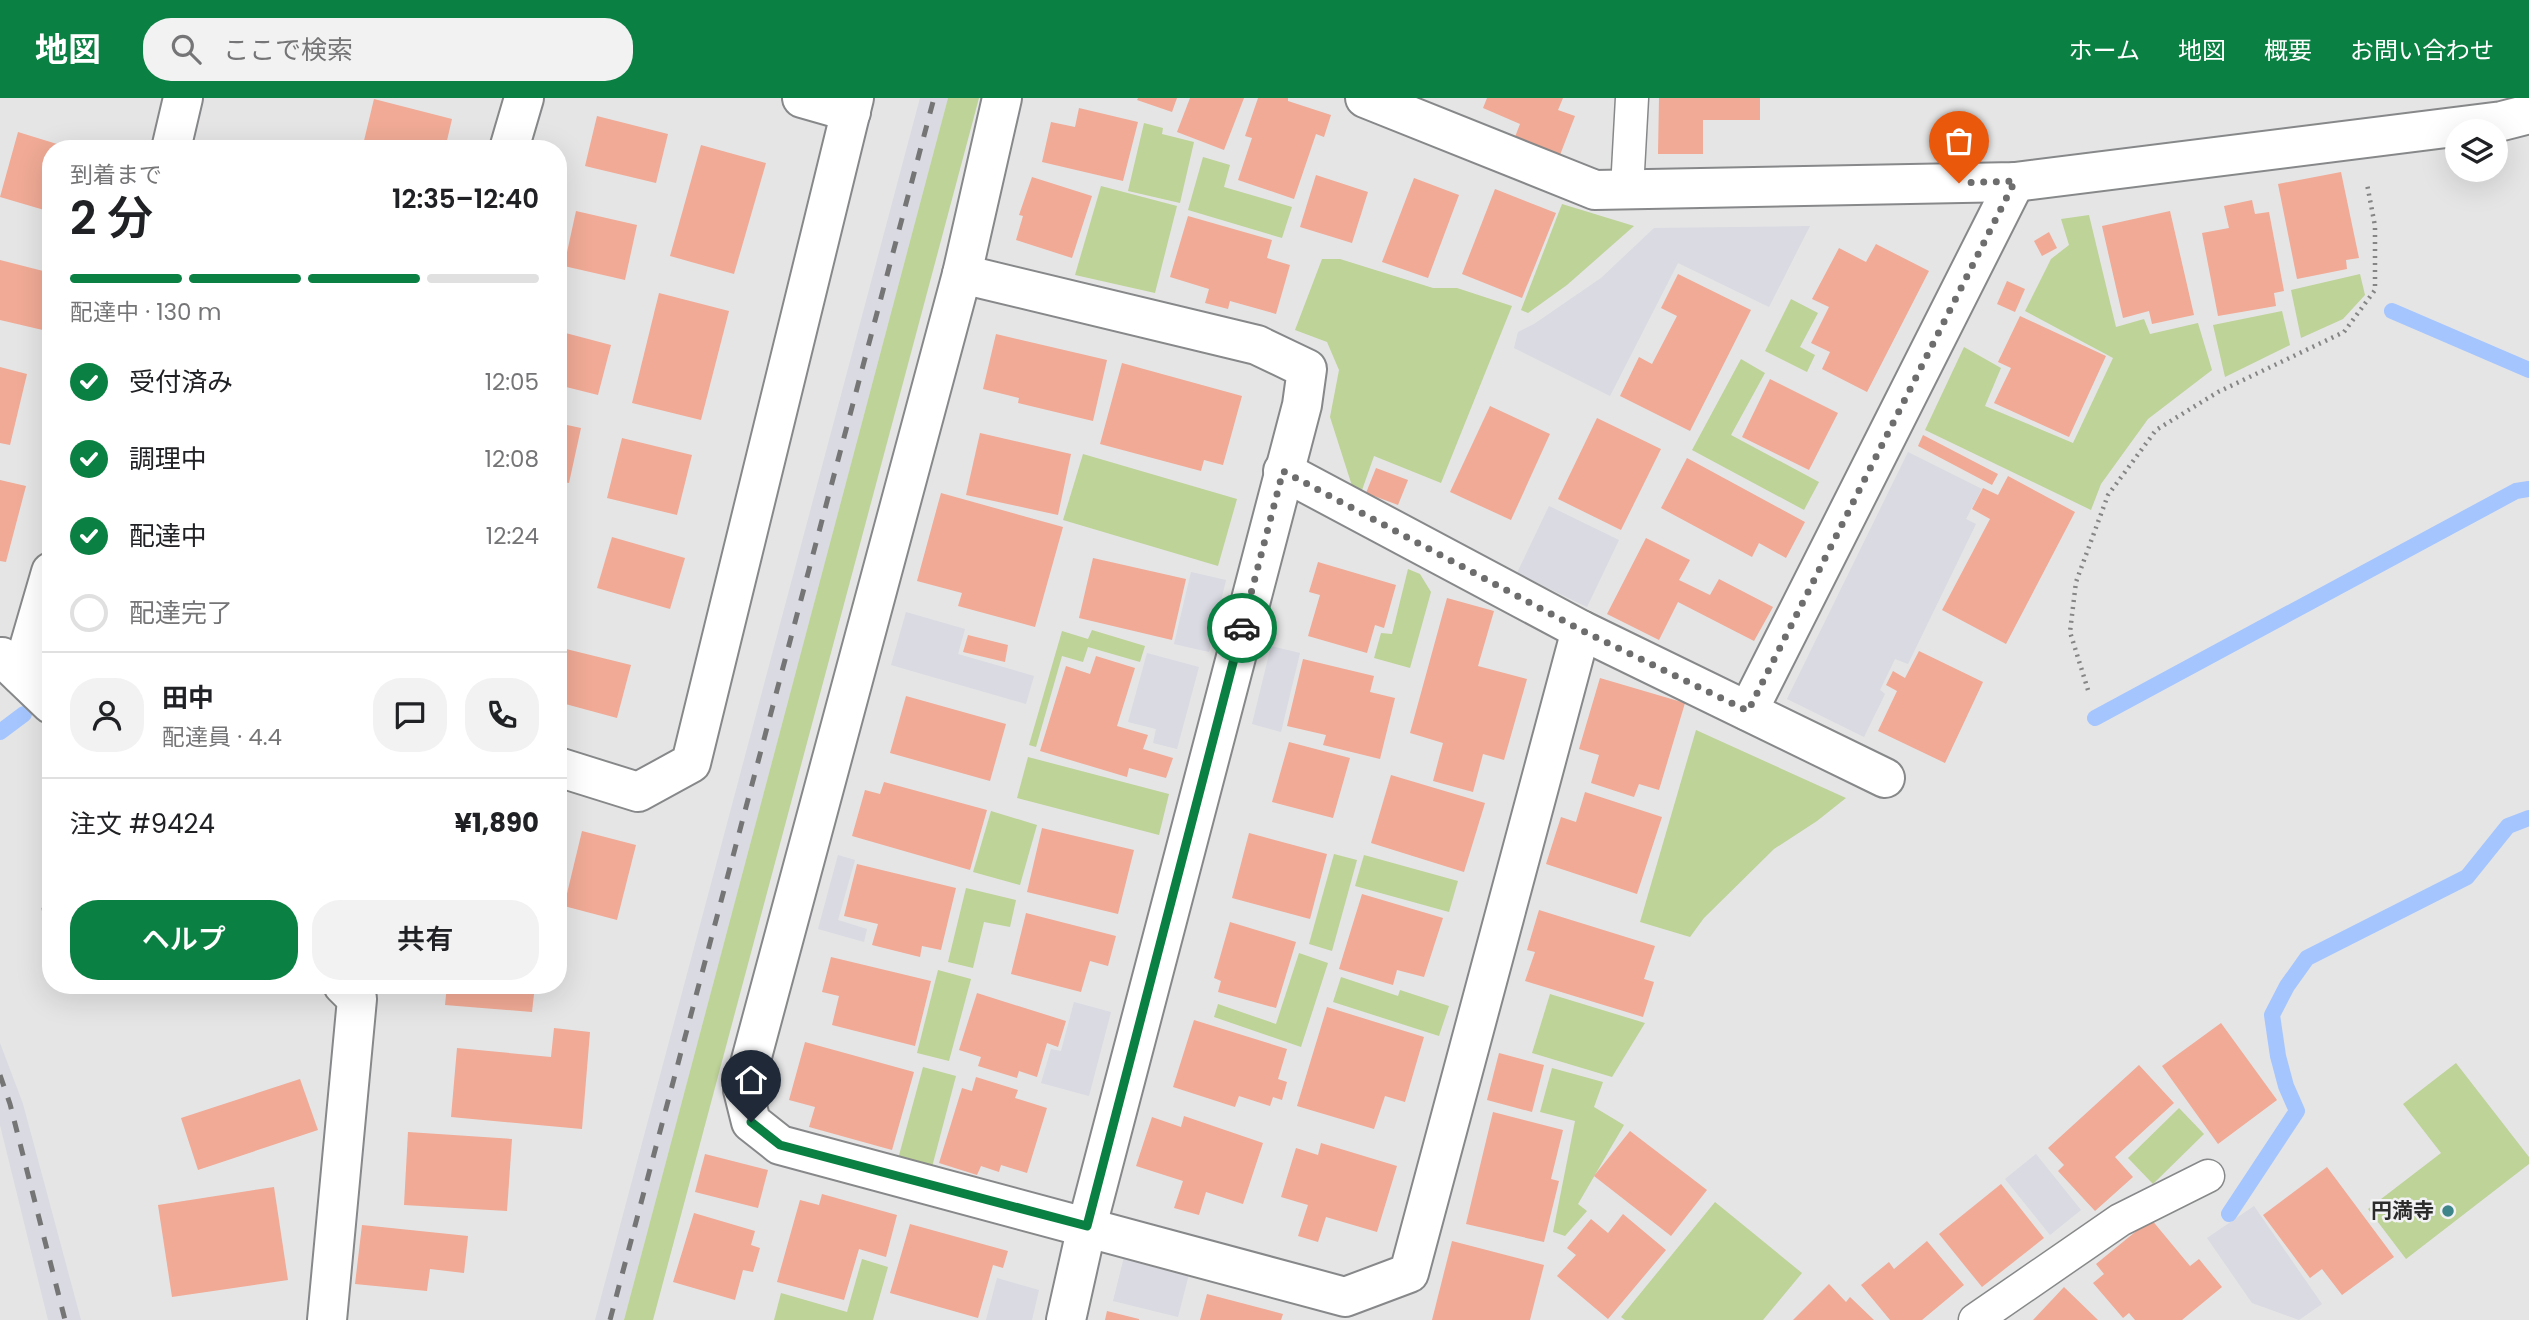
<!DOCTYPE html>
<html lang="ja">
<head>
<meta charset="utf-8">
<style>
  body { margin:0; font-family:Poppins,"Noto Sans JP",sans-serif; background:#f2f2f2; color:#202124; height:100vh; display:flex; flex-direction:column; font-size:26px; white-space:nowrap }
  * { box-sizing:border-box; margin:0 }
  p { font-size:23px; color:#757577 }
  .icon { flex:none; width:38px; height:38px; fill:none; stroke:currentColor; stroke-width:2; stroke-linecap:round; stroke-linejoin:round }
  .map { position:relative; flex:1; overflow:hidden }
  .drawer { position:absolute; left:42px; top:42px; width:525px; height:854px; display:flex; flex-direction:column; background:#fff; border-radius:28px; box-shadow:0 7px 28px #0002 }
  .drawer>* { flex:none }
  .controls { position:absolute; left:2445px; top:21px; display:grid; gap:14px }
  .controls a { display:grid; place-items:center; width:63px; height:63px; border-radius:50%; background:#fff; box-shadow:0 7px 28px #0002; font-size:35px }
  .pin { position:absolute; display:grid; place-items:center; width:60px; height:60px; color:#fff; margin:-72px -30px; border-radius:50% 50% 50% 0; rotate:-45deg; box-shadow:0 0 7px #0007 }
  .pin .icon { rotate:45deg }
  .courier { position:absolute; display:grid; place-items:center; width:70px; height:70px; margin:-35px; border:5px solid #0b8043; border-radius:50%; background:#fff; color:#222; box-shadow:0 2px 9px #0007 }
  .summary em { font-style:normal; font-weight:600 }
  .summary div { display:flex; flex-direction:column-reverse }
  .summary { display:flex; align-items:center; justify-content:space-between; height:119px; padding:0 28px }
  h1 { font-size:46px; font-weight:600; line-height:52px }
  .bar { display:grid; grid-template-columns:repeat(4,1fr); gap:10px 7px; align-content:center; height:84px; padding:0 28px }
  .bar i { height:9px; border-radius:5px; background:#e0e0e0 }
  .bar .selected { background:#0b8043 }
  .bar p { grid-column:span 4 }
  .line { display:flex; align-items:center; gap:18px; padding:0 28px; border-top:2px solid #e0e0e0 }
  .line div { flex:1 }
  .round { display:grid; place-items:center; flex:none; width:74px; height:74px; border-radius:28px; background:#f2f2f2 }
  ol { padding:0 28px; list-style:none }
  li { display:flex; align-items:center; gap:21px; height:77px }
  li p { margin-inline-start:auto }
  li .icon { padding:7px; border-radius:50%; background:#0b8043; color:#fff; stroke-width:4 }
  li:last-child { color:#757577 }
  li i { width:38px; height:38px; border:4px solid #e0e0e0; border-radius:50% }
  .cta { display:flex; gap:14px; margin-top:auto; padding:14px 28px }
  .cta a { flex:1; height:80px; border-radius:28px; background:#0b8043; color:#fff; font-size:28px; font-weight:600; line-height:80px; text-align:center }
  .cta a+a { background:#f2f2f2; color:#202124 }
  header { display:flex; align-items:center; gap:42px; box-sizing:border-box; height:98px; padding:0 35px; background:#0b8043; color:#fff }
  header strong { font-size:33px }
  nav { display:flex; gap:38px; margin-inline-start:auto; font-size:24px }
  .search { width:490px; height:63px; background:#f2f2f2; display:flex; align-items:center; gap:18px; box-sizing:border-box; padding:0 24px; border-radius:28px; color:#757577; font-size:26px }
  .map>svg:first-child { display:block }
</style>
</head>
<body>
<header>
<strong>地図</strong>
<div class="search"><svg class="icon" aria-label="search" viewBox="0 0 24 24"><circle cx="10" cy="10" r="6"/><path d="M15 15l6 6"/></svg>ここで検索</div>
<nav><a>ホーム</a><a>地図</a><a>概要</a><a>お問い合わせ</a></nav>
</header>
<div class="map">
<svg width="2529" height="1222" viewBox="0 0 2529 1222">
  <rect width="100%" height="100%" fill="#e5e5e6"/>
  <g fill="#d9dae2">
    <path d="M920,0H948L624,1222H595Z"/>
    <path d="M1810,128L1769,209L1678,165L1610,298L1514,250L1518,234L1534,226L1601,180L1654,130Z"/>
    <path d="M1908,354L1982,391L1966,421L1976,426L1908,566L1895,561L1880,592L1885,596L1864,639L1787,601Z"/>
    <path d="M1549,408L1619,442L1587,509L1517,475Z"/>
    <path d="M1191,474L1226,482L1209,554L1174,546Z"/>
    <path d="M906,514L965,531L958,556L1034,578L1026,606L891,567Z"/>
    <path d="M1271,548L1300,555L1281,634L1252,626Z"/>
    <path d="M1147,555L1199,569L1177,651L1153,645L1156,631L1128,624Z"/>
    <path d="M838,757L855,762L838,822L867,831L864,844L818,831Z"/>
    <path d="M1074,904L1111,914L1089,998L1041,985L1051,951L1061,953Z"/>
    <path d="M0,945L23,1006L81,1222H48L0,1027Z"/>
    <path d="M2036,1056L2081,1112L2050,1137L2005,1081Z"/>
    <path d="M2254,1108L2322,1206L2299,1222L2252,1205L2207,1140Z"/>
    <path d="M1124,1159L1189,1176L1178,1219L1113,1203Z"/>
    <path d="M997,1180L1039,1192L1032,1222H986Z"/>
  </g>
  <g fill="#bed397">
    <path d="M948,0H979L653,1222H624Z"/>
    <path d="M1144,25L1163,30L1162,36L1194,44L1180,105L1128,93Z"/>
    <path d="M1203,59L1230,67L1224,89L1292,109L1282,140L1188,112Z"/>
    <path d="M1101,88L1177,108L1155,195L1075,177Z"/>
    <path d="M1562,106L1634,128L1567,187L1528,215L1521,212Z"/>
    <path d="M2089,117L2116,229L2144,221L2150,236L2198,225L2212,272L2148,321L2101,386L2091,412L1925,332L1964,249L2001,270L1985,308L2073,345L2113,260L2025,213L2051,161L2069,147L2061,121Z"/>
    <path d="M1322,161H1340L1433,190H1457L1512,208L1441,385L1374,358L1361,395L1353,391L1330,319L1339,272L1327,244L1295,232Z"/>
    <path d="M2360,176L2365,197L2343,221L2301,240L2291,192Z"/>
    <path d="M1791,201L1818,215L1800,249L1815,257L1807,274L1765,253Z"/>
    <path d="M2282,213L2290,247L2225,279L2213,227Z"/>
    <path d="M1741,261L1765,275L1731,337L1819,384L1804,412L1692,352Z"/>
    <path d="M1083,356L1237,401L1218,468L1063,422Z"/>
    <path d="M1408,471L1420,476L1431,494L1410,570L1374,560L1381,535L1392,536Z"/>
    <path d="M1092,532L1145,548L1140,564L1088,549L1083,564L1062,558L1036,649L1029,647L1062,533L1088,541Z"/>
    <path d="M1696,632L1846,700L1817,723L1774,751L1704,820L1690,839L1640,824Z"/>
    <path d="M1028,659L1169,696L1159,737L1017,700Z"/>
    <path d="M991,713L1037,727L1020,787L973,774Z"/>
    <path d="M1334,756L1357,762L1332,853L1309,846Z"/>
    <path d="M1364,757L1458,783L1449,814L1355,788Z"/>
    <path d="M966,790L1016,802L1010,829L984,824L973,870L948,864Z"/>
    <path d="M1299,855L1328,865L1301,949L1214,919L1218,906L1276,926Z"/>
    <path d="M938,872L971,881L949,963L917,955Z"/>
    <path d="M1341,879L1398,898L1400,892L1449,908L1439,938L1333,904Z"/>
    <path d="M1550,896L1645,925L1612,979L1532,955Z"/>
    <path d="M2456,965L2529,1059V1066L2406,1161L2368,1111L2441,1055L2403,1006Z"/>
    <path d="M923,969L956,978L932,1069L898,1061Z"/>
    <path d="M1552,970L1603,984L1594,1009L1624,1027L1578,1106L1587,1113L1565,1138L1553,1134L1575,1023L1540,1014Z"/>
    <path d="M2179,1010L2204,1036L2153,1086L2128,1060Z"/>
    <path d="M1715,1104L1802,1175L1763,1222H1625L1621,1219Z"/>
    <path d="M862,1161L888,1169L873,1222H774L781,1195L847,1214Z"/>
  </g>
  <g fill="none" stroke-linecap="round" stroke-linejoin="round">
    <g stroke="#a4c5fe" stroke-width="16">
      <path d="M2392,213L2529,272"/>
      <path d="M2095,620L2516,393L2529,391"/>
      <path d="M0,634L24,616"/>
      <path d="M2229,1116L2297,1013L2286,988L2278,958L2272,917L2287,888L2307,860L2467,779L2508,728L2529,720"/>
    </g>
  </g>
  <g fill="#f0aa95">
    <path d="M1138,0H1177L1172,14L1137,2Z"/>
    <path d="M1190,0H1244L1224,52L1177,34Z"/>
    <path d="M1258,0H1288V3L1331,17L1324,39L1316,36L1294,101L1238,82L1252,40L1245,38Z"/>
    <path d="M1487,0H1563L1558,12L1575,18L1560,57L1515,39L1520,26L1483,10Z"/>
    <path d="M1659,0H1760V22H1703V56H1658Z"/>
    <path d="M374,1L452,21L445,51H362Z"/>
    <path d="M1079,10L1138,24L1123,83L1042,64L1051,24L1075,29Z"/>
    <path d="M597,18L668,36L656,85L585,68Z"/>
    <path d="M18,34L70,50L51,51V114L0,99Z"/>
    <path d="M701,47L766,65L734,176L670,158Z"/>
    <path d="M2341,74L2359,160L2346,162L2347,171L2297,181L2278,86Z"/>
    <path d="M1316,77L1368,94L1352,145L1300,129Z"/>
    <path d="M1032,79L1092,98L1072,160L1016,142L1023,118L1019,117Z"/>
    <path d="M1414,80L1459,97L1428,180L1382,164Z"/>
    <path d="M1495,91L1556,115L1522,200L1462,176Z"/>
    <path d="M2252,102L2255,116L2269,114L2284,193L2274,195L2276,208L2218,218L2202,135L2229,130L2224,108Z"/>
    <path d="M576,113L637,127L625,182L564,168Z"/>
    <path d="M2170,113L2194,217L2152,226L2149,213L2123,220L2102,128Z"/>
    <path d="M1188,118L1272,142L1267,160L1290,167L1276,216L1230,203L1228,211L1205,205L1209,191L1170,179Z"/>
    <path d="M2049,134L2057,150L2042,158L2034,143Z"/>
    <path d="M1876,146L1929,173L1867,294L1822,271L1830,254L1811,245L1829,209L1812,201L1839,150L1866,164Z"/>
    <path d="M0,162L51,175V218L47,233L0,222Z"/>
    <path d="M1678,176L1751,212L1690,333L1620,298L1639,259L1652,266L1677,218L1661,210Z"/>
    <path d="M2007,183L2025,191L2015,214L1997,206Z"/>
    <path d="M659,195L729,213L701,322L632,305Z"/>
    <path d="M2020,218L2106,258L2069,339L1994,305L2011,270L1998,264Z"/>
    <path d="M558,233L611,247L598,297L558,287Z"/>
    <path d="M996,236L1107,262L1093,323L1018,305L1019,300L983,291Z"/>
    <path d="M1122,265L1242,298L1223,367L1204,362L1201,373L1100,346Z"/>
    <path d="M0,269L27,276L10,347L0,345Z"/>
    <path d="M1770,281L1838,315L1809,372L1742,339Z"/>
    <path d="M1490,308L1550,336L1511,422L1450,394Z"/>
    <path d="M1597,320L1661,351L1621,432L1558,401Z"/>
    <path d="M558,325L581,330L569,385L558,383Z"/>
    <path d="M980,335L1071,356L1058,417L966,397Z"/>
    <path d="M1923,337L1998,376L1992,387L1918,348Z"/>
    <path d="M622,340L692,357L677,417L607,400Z"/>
    <path d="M1687,360L1805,424L1786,460L1759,445L1752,459L1661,410Z"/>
    <path d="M1376,370L1408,382L1398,407L1366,395Z"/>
    <path d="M2008,378L2075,414L2006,546L1942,512L1990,421L1972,411L1983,390L1998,397Z"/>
    <path d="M0,382L26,388L6,464L0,463Z"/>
    <path d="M941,395L1063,429L1035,529L958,508L962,495L917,483Z"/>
    <path d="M612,439L685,460L670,511L597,490Z"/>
    <path d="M1646,440L1690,462L1679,482L1710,497L1719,481L1773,509L1754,543L1678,504L1659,542L1607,516Z"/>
    <path d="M1093,460L1186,481L1172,542L1079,520Z"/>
    <path d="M1318,464L1396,487L1384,530L1375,527L1367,555L1308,538L1320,497L1309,494Z"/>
    <path d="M1447,500L1494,513L1478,568L1527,581L1504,662L1483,656L1473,694L1433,683L1443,645L1410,635Z"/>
    <path d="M968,537L1008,547L1005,564L963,554Z"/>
    <path d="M558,549L631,567L617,620L558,604Z"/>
    <path d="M1919,553L1983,584L1945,665L1878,633L1897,593L1886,587L1893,573L1905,580Z"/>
    <path d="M1096,558L1135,570L1117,628L1148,637L1143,651L1173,660L1166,680L1129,670L1127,679L1040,653L1066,568L1090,576Z"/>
    <path d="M1303,561L1374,578L1370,594L1395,600L1380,661L1323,647L1326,637L1287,628Z"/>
    <path d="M1600,580L1685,605L1659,692L1639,686L1634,699L1591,685L1599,657L1579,651Z"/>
    <path d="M906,598L1006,626L990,683L890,655Z"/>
    <path d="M1289,644L1350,660L1333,720L1272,704Z"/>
    <path d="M1391,677L1485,705L1464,774L1371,745Z"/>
    <path d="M884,684L987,712L970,772L852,738L865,692L880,696Z"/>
    <path d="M1585,694L1662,719L1637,796L1546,766L1561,719L1576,724Z"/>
    <path d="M1042,730L1134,752L1118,816L1027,794Z"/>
    <path d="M582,733L636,747L617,822L564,808Z"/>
    <path d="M1249,735L1327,756L1310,821L1232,800Z"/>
    <path d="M558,745L567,747L559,781H558Z"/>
    <path d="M857,766L956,790L941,852L922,848L920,859L872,847L878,826L844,818Z"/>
    <path d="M1362,796L1443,820L1424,879L1397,872L1393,887L1339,871Z"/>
    <path d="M51,807V839H50L41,810Z"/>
    <path d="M1539,812L1655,848L1644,881L1654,884L1643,919L1525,883L1535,854L1527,852Z"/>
    <path d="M1026,815L1116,838L1108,868L1090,863L1081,894L1011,876Z"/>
    <path d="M1230,824L1296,844L1276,910L1218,894L1221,883L1214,880Z"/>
    <path d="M831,859L931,883L915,948L832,927L839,898L822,894Z"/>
    <path d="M447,887H535L532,914L445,907Z"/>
    <path d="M977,895L1066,923L1058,949L1047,945L1037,979L1019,973L1017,980L978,968L981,959L959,952Z"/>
    <path d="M1327,909L1424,939L1405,1004L1385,998L1374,1031L1297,1008Z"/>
    <path d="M1194,922L1287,951L1278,981L1287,984L1282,1002L1273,999L1270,1008L1239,998L1235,1009L1173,989Z"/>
    <path d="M2221,925L2277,1002L2218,1046L2162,968Z"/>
    <path d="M554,930L590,934L582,1031L451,1019L457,950L551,959Z"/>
    <path d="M805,944L914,974L892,1052L809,1029L815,1009L789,1002Z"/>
    <path d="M1499,955L1544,967L1532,1014L1487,1002Z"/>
    <path d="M2139,967L2174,1005L2115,1059L2133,1079L2095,1113L2058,1073L2064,1067L2048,1050Z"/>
    <path d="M976,979L1018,992L1015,1000L1047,1010L1027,1075L1001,1067L999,1074L981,1068L977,1077L939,1065L962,990L972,993Z"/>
    <path d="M300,981L318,1032L198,1072L181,1020Z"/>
    <path d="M1493,1014L1563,1032L1551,1081L1559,1083L1544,1144L1466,1126Z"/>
    <path d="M1184,1018L1263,1045L1243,1106L1206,1094L1199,1117L1174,1110L1183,1083L1136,1068L1152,1019L1181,1029Z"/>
    <path d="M1630,1033L1707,1092L1671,1138L1594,1078Z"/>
    <path d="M408,1034L512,1041L507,1113L404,1107Z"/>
    <path d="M1321,1045L1397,1068L1377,1134L1326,1119L1318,1144L1298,1138L1308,1107L1281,1099L1296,1050L1318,1057Z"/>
    <path d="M705,1056L768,1072L758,1110L695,1094Z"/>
    <path d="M2327,1069L2394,1159L2342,1197L2322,1171L2310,1180L2263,1117Z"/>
    <path d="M2001,1086L2044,1140L1982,1189L1939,1136Z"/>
    <path d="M274,1089L288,1182L172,1199L158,1107Z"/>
    <path d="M822,1096L897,1117L886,1159L859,1151L844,1202L777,1184L800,1102L819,1107Z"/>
    <path d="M694,1115L755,1133L751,1147L760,1150L753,1174L743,1172L735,1202L673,1184Z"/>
    <path d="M1623,1116L1666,1152L1608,1221L1557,1178L1576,1157L1567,1150L1591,1121L1608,1135Z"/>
    <path d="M2151,1121L2190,1168L2199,1161L2222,1189L2182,1222H2135L2129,1215L2123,1220L2093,1185L2104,1176L2096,1166Z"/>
    <path d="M910,1126L1008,1153L1003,1170L993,1167L978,1220L890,1195Z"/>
    <path d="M362,1127L468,1138L464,1175L430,1171L427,1193L355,1186Z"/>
    <path d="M1452,1143L1544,1167L1530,1222H1432Z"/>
    <path d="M1927,1143L1964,1187L1922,1222H1890L1861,1187L1889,1164L1894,1171Z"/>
    <path d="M1829,1186L1846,1204L1850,1199L1874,1222H1793Z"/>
    <path d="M2064,1189L2098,1222H2033Z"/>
    <path d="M1207,1196L1283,1216L1281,1222H1200Z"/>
    <path d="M1107,1213L1139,1221V1222H1105Z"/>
  </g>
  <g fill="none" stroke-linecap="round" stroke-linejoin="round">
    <defs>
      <g id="lane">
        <path d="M1627,91L1632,0"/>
        <path d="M1975,1222L2120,1122L2208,1078"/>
      </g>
      <g id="street">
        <path d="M802,0L851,14"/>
        <path d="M1002,0L962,176L743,992L751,1024L780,1047L1345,1199L1409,1175L1581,532"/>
        <path d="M1365,0L1595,92L2015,84L2502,23L2529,16"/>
        <path d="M171,51L183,0"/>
        <path d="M509,51L524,0"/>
        <path d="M962,176L1257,247L1307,271L1302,307L1087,1128L1066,1222"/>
        <path d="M1283,373L1581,532L1885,680"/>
        <path d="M2,559L51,606"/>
        <path d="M21,577L51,474"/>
        <path d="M1748,613L2015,84"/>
        <path d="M558,669L638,694L691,665L854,0"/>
        <path d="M327,1222L357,901L343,887"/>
      </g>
    </defs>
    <use href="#lane" stroke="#878889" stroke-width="35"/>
    <use href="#street" stroke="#878889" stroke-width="42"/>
    <path stroke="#858586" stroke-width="4.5" stroke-dasharray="2 5" stroke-linecap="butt" d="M2088,592L2070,534L2076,484L2108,397L2156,332L2218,294L2344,234L2375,192V128L2367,86"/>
    <use href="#lane" stroke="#fff" stroke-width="32"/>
    <use href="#street" stroke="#fff" stroke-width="38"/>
    <g stroke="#757576" stroke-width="5" stroke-dasharray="12 12" stroke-linecap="butt">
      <path d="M0,977L10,1006L65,1222"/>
      <path d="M610,1222L934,0"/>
    </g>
  </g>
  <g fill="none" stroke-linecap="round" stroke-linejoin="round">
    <path stroke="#6d6d6d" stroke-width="7" stroke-dasharray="0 12.6" d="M1242,530L1283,373L1581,532L1748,613L2015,83L1959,85"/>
    <path stroke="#0b8043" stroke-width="9" d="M751,1024L780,1047L1087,1128L1242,530"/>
  </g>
  <circle fill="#3d8588" stroke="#f2f2f4" stroke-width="2.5" cx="2448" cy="1113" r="7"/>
  <g text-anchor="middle" stroke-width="5" stroke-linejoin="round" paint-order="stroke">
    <g font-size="21" font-weight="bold" fill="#2c2c2c" stroke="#f2f2f4" text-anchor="end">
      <text x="2434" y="1120">円満寺</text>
    </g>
  </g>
</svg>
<div class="controls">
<a><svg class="icon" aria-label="layers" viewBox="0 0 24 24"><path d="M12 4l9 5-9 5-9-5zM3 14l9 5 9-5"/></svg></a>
</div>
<div class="pin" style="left:1959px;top:85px;background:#ea580c"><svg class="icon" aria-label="bag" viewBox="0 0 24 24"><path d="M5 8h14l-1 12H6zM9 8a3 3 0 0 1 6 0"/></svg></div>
<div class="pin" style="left:751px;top:1024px;background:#1f2937"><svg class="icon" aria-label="home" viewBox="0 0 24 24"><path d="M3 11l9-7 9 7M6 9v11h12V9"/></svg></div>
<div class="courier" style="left:1242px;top:530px"><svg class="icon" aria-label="car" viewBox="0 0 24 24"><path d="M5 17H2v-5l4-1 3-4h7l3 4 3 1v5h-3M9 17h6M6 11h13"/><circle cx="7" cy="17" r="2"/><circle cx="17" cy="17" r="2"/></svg></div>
<section class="drawer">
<div class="summary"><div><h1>2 分</h1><p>到着まで</p></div><em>12:35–12:40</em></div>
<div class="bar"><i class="selected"></i><i class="selected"></i><i class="selected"></i><i></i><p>配達中 · 130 m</p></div>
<ol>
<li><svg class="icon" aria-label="check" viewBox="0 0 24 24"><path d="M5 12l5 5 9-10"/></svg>受付済み<p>12:05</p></li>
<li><svg class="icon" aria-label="check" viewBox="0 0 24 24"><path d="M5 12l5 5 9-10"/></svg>調理中<p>12:08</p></li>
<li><svg class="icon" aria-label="check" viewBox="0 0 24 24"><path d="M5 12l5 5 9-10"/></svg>配達中<p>12:24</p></li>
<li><i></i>配達完了</li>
</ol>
<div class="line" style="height:126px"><a class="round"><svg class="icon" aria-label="person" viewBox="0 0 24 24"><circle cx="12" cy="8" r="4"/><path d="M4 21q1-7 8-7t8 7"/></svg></a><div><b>田中</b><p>配達員 · 4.4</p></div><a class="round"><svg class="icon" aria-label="chat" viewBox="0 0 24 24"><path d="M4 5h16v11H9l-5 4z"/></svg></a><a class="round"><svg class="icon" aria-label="phone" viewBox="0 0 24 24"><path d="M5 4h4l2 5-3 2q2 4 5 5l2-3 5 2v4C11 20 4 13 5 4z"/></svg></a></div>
<div class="line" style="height:91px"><div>注文 #9424</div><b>¥1,890</b></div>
<div class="cta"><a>ヘルプ</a><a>共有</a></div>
</section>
</div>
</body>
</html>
